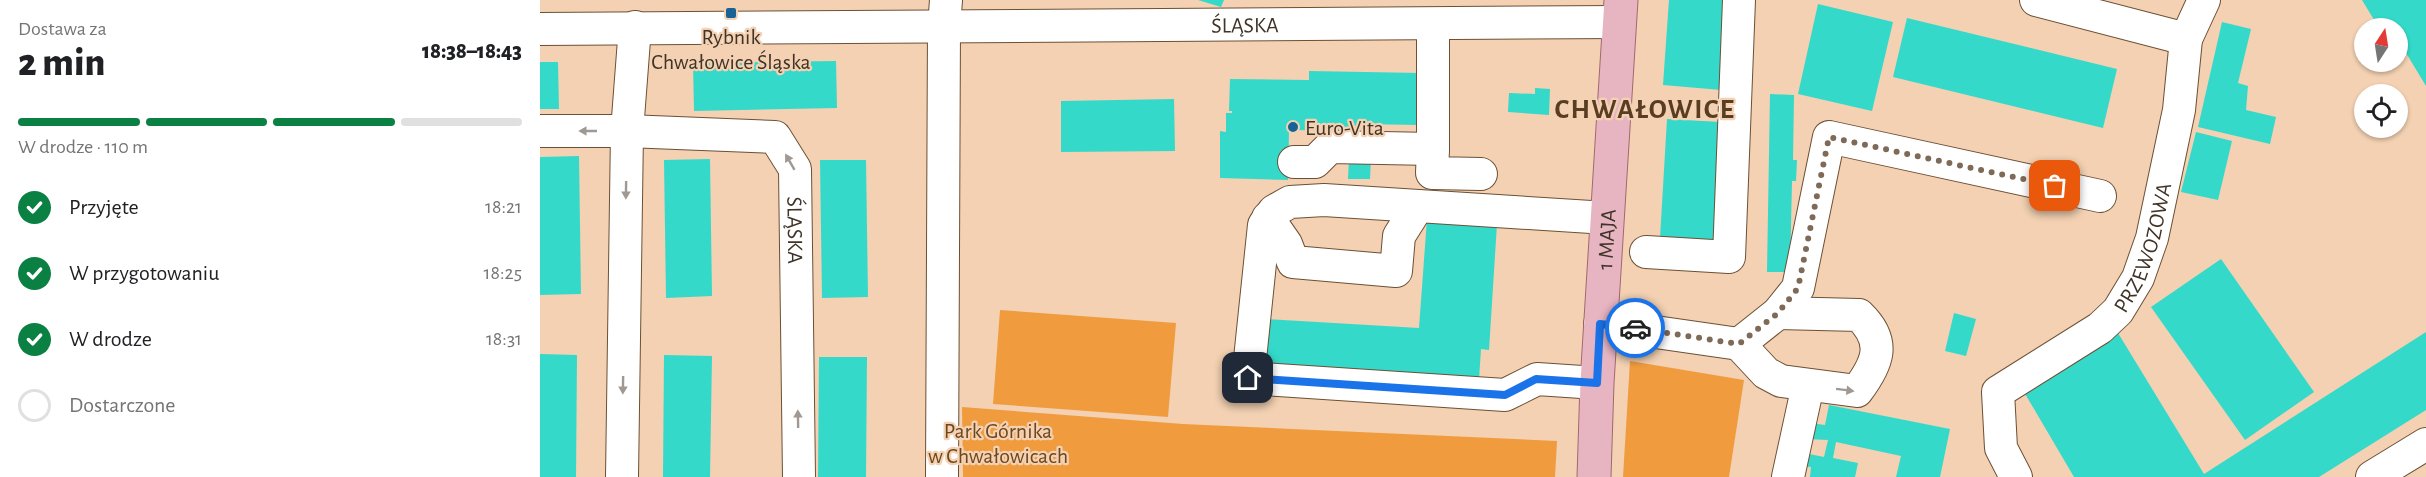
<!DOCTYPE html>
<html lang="pl">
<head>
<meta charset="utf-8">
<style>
  body { margin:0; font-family:"Alegreya Sans",sans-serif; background:#f6f6f6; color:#202124; height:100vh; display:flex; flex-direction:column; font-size:22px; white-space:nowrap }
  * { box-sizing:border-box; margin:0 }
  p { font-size:20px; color:#757577 }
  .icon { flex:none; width:33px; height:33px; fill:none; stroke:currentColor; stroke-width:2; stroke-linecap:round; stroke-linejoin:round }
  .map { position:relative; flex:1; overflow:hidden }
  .sheet { display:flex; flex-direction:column; background:#fff; width:540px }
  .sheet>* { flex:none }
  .needle { width:39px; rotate:12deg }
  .tools { position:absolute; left:1814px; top:18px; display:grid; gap:12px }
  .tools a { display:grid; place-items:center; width:54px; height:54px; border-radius:50%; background:#fff; box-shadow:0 2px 4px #0004; font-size:30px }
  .pin { position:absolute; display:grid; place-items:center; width:51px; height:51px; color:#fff; margin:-26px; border-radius:12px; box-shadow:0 3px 9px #0006 }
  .courier { position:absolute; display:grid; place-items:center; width:60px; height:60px; margin:-30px; border:4px solid #1a73e8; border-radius:50%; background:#fff; color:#222; box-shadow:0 2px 8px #0007 }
  .overview em { font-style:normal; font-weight:800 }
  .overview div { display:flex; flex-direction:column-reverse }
  .overview { display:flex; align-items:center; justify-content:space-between; height:102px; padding:0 18px }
  h1 { font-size:39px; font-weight:800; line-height:45px }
  .bar { display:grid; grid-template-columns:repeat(4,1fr); gap:9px 6px; align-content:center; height:72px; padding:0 18px }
  .bar i { height:8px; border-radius:4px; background:#e0e0e0 }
  .bar .selected { background:#0b8043 }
  .bar p { grid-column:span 4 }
  ol { padding:0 18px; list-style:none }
  li { display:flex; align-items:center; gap:18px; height:66px }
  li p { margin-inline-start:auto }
  li .icon { padding:6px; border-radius:50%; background:#0b8043; color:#fff; stroke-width:4 }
  li:last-child { color:#757577 }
  li i { width:33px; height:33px; border:3px solid #e0e0e0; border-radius:50% }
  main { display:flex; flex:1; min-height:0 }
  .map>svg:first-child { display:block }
</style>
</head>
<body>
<main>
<section class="sheet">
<div class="overview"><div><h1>2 min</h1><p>Dostawa za</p></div><em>18:38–18:43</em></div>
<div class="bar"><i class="selected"></i><i class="selected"></i><i class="selected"></i><i></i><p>W drodze · 110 m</p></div>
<ol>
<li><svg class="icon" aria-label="check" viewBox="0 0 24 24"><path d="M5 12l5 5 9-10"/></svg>Przyjęte<p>18:21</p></li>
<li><svg class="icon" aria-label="check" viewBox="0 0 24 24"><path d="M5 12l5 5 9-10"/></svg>W przygotowaniu<p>18:25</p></li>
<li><svg class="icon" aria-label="check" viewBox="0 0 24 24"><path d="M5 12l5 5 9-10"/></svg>W drodze<p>18:31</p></li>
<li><i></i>Dostarczone</li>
</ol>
</section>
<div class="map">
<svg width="1886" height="477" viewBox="0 0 1886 477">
  <rect width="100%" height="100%" fill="#f3d1b2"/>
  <g fill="#f09c3e">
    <path d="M460,310L636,323L628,417L453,404Z"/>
    <path d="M1090,361L1204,380L1189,477H1083Z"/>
    <path d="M422,407L643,424L1017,441L1015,477H423Z"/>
  </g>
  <g fill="#34d9c9">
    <path d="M658,0H684L681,7Z"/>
    <path d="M1129,0H1187L1181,90L1123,85Z"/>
    <path d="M1822,0H1886V86L1857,38V28H1839Z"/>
    <path d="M1278,4L1353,22L1332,111L1258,94Z"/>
    <path d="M1367,18L1577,69L1563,128L1353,77Z"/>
    <path d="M1682,22L1711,29L1698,83L1708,86L1706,110L1736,117L1730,144L1658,127Z"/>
    <path d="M296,61L297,108L154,111L153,63Z"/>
    <path d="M0,62H18L19,109H0Z"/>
    <path d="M769,71L880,73L879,125L820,124V131L749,130L748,180L680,178V131L686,132V113H692V111H689L690,79L769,80Z"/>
    <path d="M995,88L1010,89L1009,115L968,112L969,93L995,94Z"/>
    <path d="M1230,94L1254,95L1253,160H1257L1256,181H1252L1250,272H1227Z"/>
    <path d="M634,99L635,151L521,152V101Z"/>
    <path d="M1127,119L1181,122L1174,241L1120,238Z"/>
    <path d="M1656,132L1692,141L1678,200L1641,192Z"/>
    <path d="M39,156L41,294L0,295V157Z"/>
    <path d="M809,157H831L830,179H808Z"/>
    <path d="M170,159L172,296L126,298L124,160Z"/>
    <path d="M280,160H326L328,297L282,298Z"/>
    <path d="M887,219L957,224L949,350L941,349L939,379L725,365L727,319L879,328Z"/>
    <path d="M1681,259L1774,392L1705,440L1611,307Z"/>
    <path d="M1414,313L1436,319L1426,356L1405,351Z"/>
    <path d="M1886,332V410L1779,477H1534L1484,392L1578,333L1664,474Z"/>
    <path d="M0,354L37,355L36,477H0Z"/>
    <path d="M124,355L172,356L170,477H123Z"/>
    <path d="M279,357H327L326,477H278Z"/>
    <path d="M1289,405L1410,429L1400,477H1356L1361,456L1296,442L1293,458L1318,463L1315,477H1270L1271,467L1262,466L1264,453L1284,457L1288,440L1266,439L1270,423L1285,425Z"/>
  </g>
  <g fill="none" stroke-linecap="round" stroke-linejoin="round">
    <defs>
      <g id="minor">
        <path d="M1496,0L1646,39L1664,0"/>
        <path id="s1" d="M0,29L1079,22"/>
        <path id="s2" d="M0,131H87L235,137L255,169L259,477"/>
        <path d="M893,149L892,173L941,174"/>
        <path d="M754,162H775L790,147L893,149V24"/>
        <path d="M728,218L746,244L753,262L856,271L859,236L878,206"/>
        <path d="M1106,252L1189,257L1199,0"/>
        <path d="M1060,324L1199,344L1226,373L1241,381L1317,391C1338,363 1347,342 1319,315L1238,313"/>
        <path d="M1199,344L1238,313L1258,288L1289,137L1560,196"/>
        <path d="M1057,383L997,379L965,395L708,378L724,225L734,211L750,202L784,200L1067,218"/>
        <path d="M82,477L87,131L95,27"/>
        <path d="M402,477L404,27L406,0"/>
        <path d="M1248,477L1268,385"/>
        <path id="s3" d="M1476,477L1461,448L1458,392L1560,328L1578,311L1598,278L1612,238L1639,110L1646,39"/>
        <path d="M1832,477L1886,444"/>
      </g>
      <g id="major">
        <path id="s4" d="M1054,477L1057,383L1081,0"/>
      </g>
    </defs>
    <use href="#minor" stroke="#6c5035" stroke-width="34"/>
    <use href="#major" stroke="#a26870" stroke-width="35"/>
    <use href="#minor" stroke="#fff" stroke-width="32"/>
    <use href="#major" stroke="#e7b5c1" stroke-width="33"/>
  </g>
  <defs><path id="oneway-solid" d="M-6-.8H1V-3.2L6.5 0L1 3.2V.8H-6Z" transform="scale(1.5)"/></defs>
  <g fill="#a09993">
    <use href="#oneway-solid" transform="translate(48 131) rotate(180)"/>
    <use href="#oneway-solid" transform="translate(250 162) rotate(-120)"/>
    <use href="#oneway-solid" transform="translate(86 190) rotate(91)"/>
    <use href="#oneway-solid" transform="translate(83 385) rotate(91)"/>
    <use href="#oneway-solid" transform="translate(1305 390) rotate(7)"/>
    <use href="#oneway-solid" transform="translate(258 419) rotate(-91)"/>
  </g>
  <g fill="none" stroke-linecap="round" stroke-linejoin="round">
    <path stroke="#7f6a58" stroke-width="6" stroke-dasharray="0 10.8" d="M1095,328L1199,344L1238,313L1258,288L1289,137L1515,186"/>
    <path stroke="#1a73e8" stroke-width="8" d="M708,378L965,395L996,379L1057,383L1060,324L1095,328"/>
  </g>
  <g fill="#196296" stroke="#f3d1b2" stroke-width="2">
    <rect x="185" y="7" width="12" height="12" rx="3"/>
    <circle cx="753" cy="127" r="6"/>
  </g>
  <g text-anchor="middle" stroke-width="4.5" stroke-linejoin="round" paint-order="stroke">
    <g font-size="22" fill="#403327" stroke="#f3d1b2">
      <text dy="8" stroke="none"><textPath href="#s1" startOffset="705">ŚLĄSKA</textPath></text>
      <text dy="8" stroke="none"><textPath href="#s2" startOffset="334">ŚLĄSKA</textPath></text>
      <text dy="8" stroke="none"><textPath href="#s4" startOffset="238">1 MAJA</textPath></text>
      <text dy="8" stroke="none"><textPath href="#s3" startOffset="303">PRZEWOZOWA</textPath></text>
    </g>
    <g font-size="22" fill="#403327" stroke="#f3d1b2">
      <text x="191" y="44">Rybnik<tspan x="191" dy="25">Chwałowice Śląska</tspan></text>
      <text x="765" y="135" text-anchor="start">Euro-Vita</text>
    </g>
    <g font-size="22" fill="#6e471d" stroke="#f3d1b2">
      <text x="458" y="438">Park Górnika<tspan x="458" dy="25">w Chwałowicach</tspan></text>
    </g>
    <g font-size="28" font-weight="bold" letter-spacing="1.5" fill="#583d22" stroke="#f3d1b2">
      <text x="1105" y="118">CHWAŁOWICE</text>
    </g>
  </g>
</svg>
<div class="tools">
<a><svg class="needle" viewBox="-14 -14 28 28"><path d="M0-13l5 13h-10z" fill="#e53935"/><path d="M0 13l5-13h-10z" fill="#757577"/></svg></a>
<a><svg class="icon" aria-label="locate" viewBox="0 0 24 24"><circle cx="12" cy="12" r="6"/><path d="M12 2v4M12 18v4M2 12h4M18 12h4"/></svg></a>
</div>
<div class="pin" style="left:1515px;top:186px;background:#ea580c"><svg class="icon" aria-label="bag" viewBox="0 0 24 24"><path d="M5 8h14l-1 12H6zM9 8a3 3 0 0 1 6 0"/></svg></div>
<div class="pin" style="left:708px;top:378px;background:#1f2937"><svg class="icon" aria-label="home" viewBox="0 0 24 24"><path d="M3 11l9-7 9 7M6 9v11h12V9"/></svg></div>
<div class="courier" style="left:1095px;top:328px"><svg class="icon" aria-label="car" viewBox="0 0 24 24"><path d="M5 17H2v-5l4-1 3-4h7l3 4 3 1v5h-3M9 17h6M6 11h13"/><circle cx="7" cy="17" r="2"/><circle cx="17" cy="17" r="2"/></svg></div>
</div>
</main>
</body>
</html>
